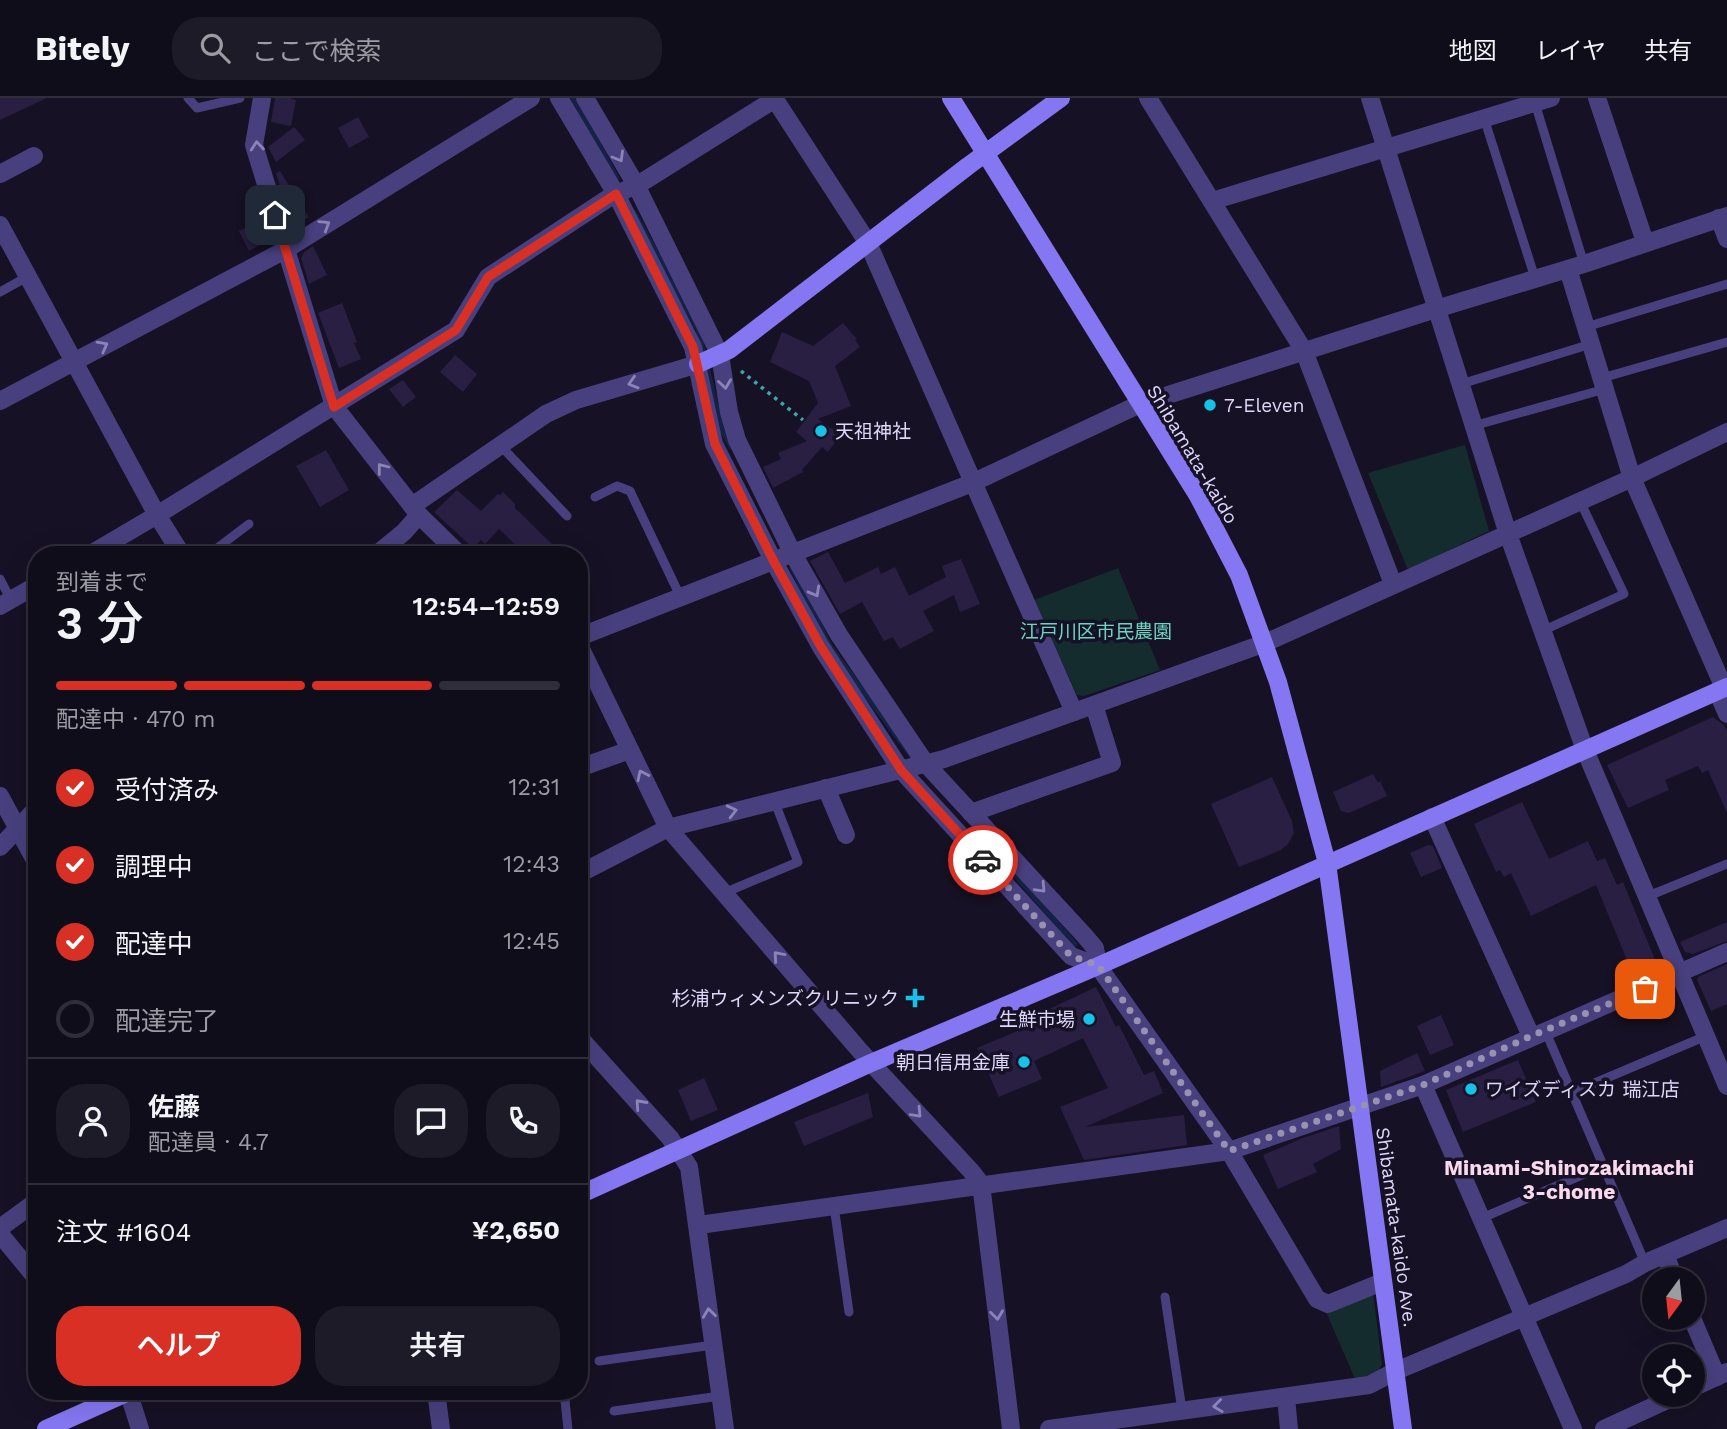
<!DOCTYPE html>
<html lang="ja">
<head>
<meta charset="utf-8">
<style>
  body { margin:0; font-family:"Work Sans","Noto Sans JP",sans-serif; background:#1e1b28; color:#f1f3f6; height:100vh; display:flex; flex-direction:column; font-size:26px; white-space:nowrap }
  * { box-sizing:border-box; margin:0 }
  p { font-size:23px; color:#9c9ca3 }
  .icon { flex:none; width:38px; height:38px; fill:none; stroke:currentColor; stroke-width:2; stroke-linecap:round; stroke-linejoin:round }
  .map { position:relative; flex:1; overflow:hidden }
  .sheet { position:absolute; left:28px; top:448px; width:560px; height:854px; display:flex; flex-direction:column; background:#100d1b; border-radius:28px; box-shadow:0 7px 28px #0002,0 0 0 2px #302d3a }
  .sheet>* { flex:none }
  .needle { width:46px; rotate:195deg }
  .buttons { position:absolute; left:1642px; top:1169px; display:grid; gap:14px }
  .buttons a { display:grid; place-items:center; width:63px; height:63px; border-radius:50%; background:#100d1b; box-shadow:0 7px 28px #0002,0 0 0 2px #302d3a; font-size:35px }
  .pin { position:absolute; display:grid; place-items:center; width:60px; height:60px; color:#fff; margin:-30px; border-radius:14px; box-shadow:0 4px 10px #0006 }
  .courier { position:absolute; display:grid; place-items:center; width:70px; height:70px; margin:-35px; border:5px solid #d93025; border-radius:50%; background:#fff; color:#222; box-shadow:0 2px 9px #0007 }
  .headline em { font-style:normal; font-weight:600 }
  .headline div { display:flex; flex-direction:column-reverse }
  .headline { display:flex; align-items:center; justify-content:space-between; height:119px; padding:0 28px }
  h1 { font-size:46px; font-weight:600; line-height:52px }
  .bar { display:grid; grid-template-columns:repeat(4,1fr); gap:10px 7px; align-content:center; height:84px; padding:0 28px }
  .bar i { height:9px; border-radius:5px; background:#302d3a }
  .bar .current { background:#d93025 }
  .bar p { grid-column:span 4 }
  .line { display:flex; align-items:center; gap:18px; padding:0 28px; border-top:2px solid #302d3a }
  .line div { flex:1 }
  .round { display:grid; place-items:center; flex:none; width:74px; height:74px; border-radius:28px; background:#1e1b28 }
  ol { padding:0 28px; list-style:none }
  li { display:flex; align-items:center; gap:21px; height:77px }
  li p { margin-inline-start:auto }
  li .icon { padding:7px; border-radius:50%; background:#d93025; color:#fff; stroke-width:4 }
  li:last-child { color:#9c9ca3 }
  li i { width:38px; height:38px; border:4px solid #302d3a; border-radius:50% }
  .button { display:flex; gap:14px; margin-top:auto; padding:14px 28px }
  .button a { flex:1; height:80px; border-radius:28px; background:#d93025; color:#fff; font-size:28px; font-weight:600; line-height:80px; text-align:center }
  .button a+a { background:#1e1b28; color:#f1f3f6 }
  header { display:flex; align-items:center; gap:42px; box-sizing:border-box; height:98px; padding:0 35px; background:#100d1b; border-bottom:2px solid #302d3a }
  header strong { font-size:33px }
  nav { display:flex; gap:38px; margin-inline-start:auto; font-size:24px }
  .search { width:490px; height:63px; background:#1e1b28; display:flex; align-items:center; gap:18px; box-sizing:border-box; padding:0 24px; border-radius:28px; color:#9c9ca3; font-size:26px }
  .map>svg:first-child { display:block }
</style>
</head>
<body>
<header>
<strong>Bitely</strong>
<div class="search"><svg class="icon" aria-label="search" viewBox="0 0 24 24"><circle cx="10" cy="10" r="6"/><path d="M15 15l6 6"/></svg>ここで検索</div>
<nav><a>地図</a><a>レイヤ</a><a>共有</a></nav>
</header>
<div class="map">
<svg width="1727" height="1331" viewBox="0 0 1727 1331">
  <rect width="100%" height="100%" fill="#161124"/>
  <g fill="#142c2d">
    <path d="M1465,347L1489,433L1408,472L1368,375Z"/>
    <path d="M1118,470L1160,572L1084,598L1077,597L1034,502Z"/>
    <path d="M1373,1194L1382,1266L1379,1272L1356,1283L1326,1214Z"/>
  </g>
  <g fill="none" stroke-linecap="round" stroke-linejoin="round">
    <g stroke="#132245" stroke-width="5">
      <path d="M573,0L617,80"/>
      <path d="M634,114L698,231L722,332L731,349"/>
      <path d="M792,470L830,548L912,659"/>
      <path d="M978,735L1075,846"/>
    </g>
  </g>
  <g fill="#291f43">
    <path d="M0,0H47L0,22Z"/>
    <path d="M275,0H290L296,2L291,28L271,24Z"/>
    <path d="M358,19L369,39L349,50L338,30Z"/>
    <path d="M294,29L305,42L276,64L268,49Z"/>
    <path d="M280,73L309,119L292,129L276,75Z"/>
    <path d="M256,124L266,144L249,153L239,133Z"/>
    <path d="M313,148L327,177L309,186L301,160L304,154Z"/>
    <path d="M342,205L357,244L354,245L361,261L339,270L318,215Z"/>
    <path d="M843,225L857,241L855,242L860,249L835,268L851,308L818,321L832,331L840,328L835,334L840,338L828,354L822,349L802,372L803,374L773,390L763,369L781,361L778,355L807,343L796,334L818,305L809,283L770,264L782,234L813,248Z"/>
    <path d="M455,257L477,276L463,294L440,274Z"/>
    <path d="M403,282L416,299L403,309L389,291Z"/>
    <path d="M326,352L349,392L320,409L296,368Z"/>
    <path d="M457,392L481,413L498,396L500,397L503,394L515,406V410L554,448L545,457H526L499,431L485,446L481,442L473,450L434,414Z"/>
    <path d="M828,454L845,485L878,469L881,476L895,469L909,498L946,479L942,468L961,461L980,506L960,514L954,497L923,513L934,533L900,551L893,539L884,543L862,504L840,516L810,463Z"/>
    <path d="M1713,619L1724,627L1727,633V715L1708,672L1702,675L1698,668L1665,682L1669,692L1628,710L1607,667Z"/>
    <path d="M1373,676L1378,685L1380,683L1387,698L1349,715L1341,713L1333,694Z"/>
    <path d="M1272,679L1292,723L1294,735L1288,746L1281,752L1239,769L1211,706Z"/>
    <path d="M1522,704L1549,761L1588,743L1597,763L1605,760L1617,787L1623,784L1658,869L1634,879L1596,787L1531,818L1511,775L1504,779L1500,772L1496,774L1474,726Z"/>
    <path d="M1428,747L1433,748L1442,770L1421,779L1410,755Z"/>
    <path d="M1727,824V843L1693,856L1685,854L1680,844Z"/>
    <path d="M1727,866V906L1711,913L1697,882L1698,879Z"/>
    <path d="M1096,889L1116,929L1119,927L1144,977L1154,973L1163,995L1085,1029L1184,1017L1187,1047L1084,1062L1060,1009L1108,990L1083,940L1034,963L1042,981L999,999L977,950L1029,928L1026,922Z"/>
    <path d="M1441,917L1454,947L1430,957L1417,928Z"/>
    <path d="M1417,955L1425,973L1381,989L1380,973Z"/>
    <path d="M1518,962L1536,1004L1463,1034L1446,992Z"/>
    <path d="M704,980L718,1012L691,1023L678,992Z"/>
    <path d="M868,995L873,1019L804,1048L794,1024Z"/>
    <path d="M1339,1028L1341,1051L1313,1066L1317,1074L1278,1091L1263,1057L1303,1040Z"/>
  </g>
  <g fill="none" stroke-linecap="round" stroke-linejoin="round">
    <path stroke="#3ba9ac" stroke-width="3.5" stroke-dasharray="3.5 5" stroke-linecap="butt" d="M741,273L803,322"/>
    <g stroke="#48407e" stroke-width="9">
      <path d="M188,0L197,10L240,0"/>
      <path d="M1535,5L1584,166"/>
      <path d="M1484,20L1535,180"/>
      <path d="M0,194L27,179"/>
      <path d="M1586,229L1727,186"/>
      <path d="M1602,280L1727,244"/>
      <path d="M1461,286L1591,246"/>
      <path d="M1473,328L1605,291"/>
      <path d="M500,347L567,418"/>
      <path d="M595,399L617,388L630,393L680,498"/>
      <path d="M208,457L249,426"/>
      <path d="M0,481L11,502"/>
      <path d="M1542,533L1624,496L1580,403"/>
      <path d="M35,601L37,603"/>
      <path d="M724,795L798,764L774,702"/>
      <path d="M1646,799L1727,766"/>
      <path d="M1545,932L1645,1165"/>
      <path d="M1571,995L1706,938"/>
      <path d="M834,1108L849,1214"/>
      <path d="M1482,1120L1603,1068"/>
      <path d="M1165,1199L1182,1312"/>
      <path d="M599,1263L713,1247"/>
      <path d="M564,1293L568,1331"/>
      <path d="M614,1313L720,1298"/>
    </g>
    <g stroke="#48407e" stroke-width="18">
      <path d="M262,0L254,47L334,308L419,417L460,457"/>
      <path d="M559,0L616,96L693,249L714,346L773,462L821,549L901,672L1071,858L1098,868L1095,850L1084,837L926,666L839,537L792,454L737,342L729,314L720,257L636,87L585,0"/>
      <path d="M774,0L868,145L1074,614"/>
      <path d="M1148,0L1304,253L1393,486"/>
      <path d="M1370,0L1508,436L1585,652L1727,988"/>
      <path d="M1597,0L1645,144"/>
      <path d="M0,76L34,58"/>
      <path d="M1212,103L1551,0"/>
      <path d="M1719,120L1727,141"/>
      <path d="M0,127L157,417L182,457"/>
      <path d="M1568,171L1632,380L1724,590"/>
      <path d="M0,303L285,152L531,0"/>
      <path d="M412,408L546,316L576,302L698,266"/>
      <path d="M89,457L157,417L456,232L488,179L607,101L644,83L775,1"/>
      <path d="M376,457L404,434L419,417"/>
      <path d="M0,508L37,487"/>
      <path d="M579,539L972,385L1140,306L1436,211L1584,166L1727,118"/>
      <path d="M579,547L668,730L861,954L971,1073L981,1086L1011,1331"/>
      <path d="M1717,593L1727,616"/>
      <path d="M579,670L630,652"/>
      <path d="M826,690L846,737"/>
      <path d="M0,698L37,766"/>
      <path d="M971,715L1112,665L1094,607"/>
      <path d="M1432,719L1531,938"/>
      <path d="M0,749L37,710"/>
      <path d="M579,776L668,730L944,661L1265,545L1632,380L1727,334"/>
      <path d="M1098,868L1229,1053L1317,1201L1328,1206L1382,1184"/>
      <path d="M579,939L670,1040L689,1069L725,1331"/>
      <path d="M1423,987L1573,1331"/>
      <path d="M699,1127L1229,1053L1423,987L1727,854"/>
      <path d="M0,1130L37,1103"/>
      <path d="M0,1136L37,1181"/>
      <path d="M1665,1157L1675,1181"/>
      <path d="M1692,1220L1717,1279"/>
      <path d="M1692,1290L1727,1274"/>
      <path d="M128,1293L140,1331"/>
      <path d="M436,1293L441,1331"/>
      <path d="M1286,1299L1289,1331"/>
      <path d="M1049,1331L1369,1287L1396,1273L1626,1176L1645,1165L1727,1130"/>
      <path d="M1604,1331L1678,1297"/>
    </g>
    <g stroke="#8577f2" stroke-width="18">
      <path d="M951,0L1198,398L1239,477L1278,584L1327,765L1403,1331"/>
      <path d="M698,266L729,252L968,68L1061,0"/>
      <path d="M579,1097L871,965L1098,868L1727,589"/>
      <path d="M46,1331L131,1293"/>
    </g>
  </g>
  <defs><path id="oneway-chevron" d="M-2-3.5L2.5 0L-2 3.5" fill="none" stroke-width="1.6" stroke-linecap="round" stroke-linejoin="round" transform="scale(1.75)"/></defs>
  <g stroke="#8c84b6">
    <use href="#oneway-chevron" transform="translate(257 48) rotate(-95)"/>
    <use href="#oneway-chevron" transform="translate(619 59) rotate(60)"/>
    <use href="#oneway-chevron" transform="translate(325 127) rotate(-32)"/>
    <use href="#oneway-chevron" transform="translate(103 248) rotate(-28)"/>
    <use href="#oneway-chevron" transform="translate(633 285) rotate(163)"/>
    <use href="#oneway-chevron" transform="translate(725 286) rotate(82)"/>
    <use href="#oneway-chevron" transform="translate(382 370) rotate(-128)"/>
    <use href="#oneway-chevron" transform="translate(815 494) rotate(61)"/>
    <use href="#oneway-chevron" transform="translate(642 677) rotate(-116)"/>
    <use href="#oneway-chevron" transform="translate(732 713) rotate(-14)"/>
    <use href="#oneway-chevron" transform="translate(1041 790) rotate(47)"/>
    <use href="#oneway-chevron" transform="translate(778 858) rotate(-131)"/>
    <use href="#oneway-chevron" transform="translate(640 1006) rotate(-132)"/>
    <use href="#oneway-chevron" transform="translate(917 1015) rotate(47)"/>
    <use href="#oneway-chevron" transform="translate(709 1215) rotate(-97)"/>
    <use href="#oneway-chevron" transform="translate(997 1217) rotate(83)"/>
    <use href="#oneway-chevron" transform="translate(1218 1308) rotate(173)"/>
  </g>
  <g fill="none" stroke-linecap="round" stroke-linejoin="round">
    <path stroke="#9892b0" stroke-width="7" stroke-dasharray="0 12.6" d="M983,762L1071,858L1098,867L1229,1053L1423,987L1531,938L1645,891"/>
    <path stroke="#d93025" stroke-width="9" d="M275,117L334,309L456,232L488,179L616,96L693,249L715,346L773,462L821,549L901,672L983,762"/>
  </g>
  <g fill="#16c2e8" stroke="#161124" stroke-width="2.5">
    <circle cx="1210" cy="307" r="7"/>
    <circle cx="821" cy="333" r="7"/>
    <path d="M911.5 889.5h7v7h7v7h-7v7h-7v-7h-7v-7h7z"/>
    <circle cx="1089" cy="921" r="7"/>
    <circle cx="1024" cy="964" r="7"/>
    <circle cx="1471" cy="991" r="7"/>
  </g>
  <g text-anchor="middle" stroke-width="7" stroke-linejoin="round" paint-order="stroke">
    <g font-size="19" fill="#ded7fb" stroke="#161124" text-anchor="start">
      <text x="1224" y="314">7-Eleven</text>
      <text x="835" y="340">天祖神社</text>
      <text x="899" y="907" text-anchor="end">杉浦ウィメンズクリニック</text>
      <text x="1075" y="928" text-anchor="end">生鮮市場</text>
      <text x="1010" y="971" text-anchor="end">朝日信用金庫</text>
      <text x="1485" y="998">ワイズディスカ 瑞江店</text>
    </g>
    <g font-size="19" fill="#ded7fb" stroke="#161124">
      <text transform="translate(1193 356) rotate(59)" y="7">Shibamata-kaido</text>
      <text transform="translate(1397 1129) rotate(82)" y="7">Shibamata-kaido Ave.</text>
    </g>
    <g font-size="19" fill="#6ad5c3" stroke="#161124">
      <text x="1096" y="540">江戸川区市民農園</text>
    </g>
    <g font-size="21" font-weight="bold" fill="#fbd9ec" stroke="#161124">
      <text x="1569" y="1077">Minami-Shinozakimachi<tspan x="1569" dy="24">3-chome</tspan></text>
    </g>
  </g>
</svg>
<div class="buttons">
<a><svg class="needle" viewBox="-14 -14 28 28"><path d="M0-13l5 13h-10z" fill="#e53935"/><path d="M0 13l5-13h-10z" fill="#9c9ca3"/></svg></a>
<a><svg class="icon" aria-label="locate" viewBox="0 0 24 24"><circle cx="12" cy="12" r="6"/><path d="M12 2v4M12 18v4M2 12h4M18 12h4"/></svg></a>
</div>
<div class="pin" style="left:1645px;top:891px;background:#ea580c"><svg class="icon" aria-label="bag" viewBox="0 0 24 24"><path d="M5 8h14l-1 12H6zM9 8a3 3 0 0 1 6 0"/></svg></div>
<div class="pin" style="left:275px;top:117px;background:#1f2937"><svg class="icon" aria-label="home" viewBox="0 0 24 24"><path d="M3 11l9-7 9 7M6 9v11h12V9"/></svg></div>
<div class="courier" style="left:983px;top:762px"><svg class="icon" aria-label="car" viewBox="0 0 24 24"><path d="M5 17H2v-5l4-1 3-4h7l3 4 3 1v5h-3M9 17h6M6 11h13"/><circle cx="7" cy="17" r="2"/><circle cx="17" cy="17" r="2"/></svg></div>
<section class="sheet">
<div class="headline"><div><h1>3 分</h1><p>到着まで</p></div><em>12:54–12:59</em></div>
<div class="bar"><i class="current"></i><i class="current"></i><i class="current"></i><i></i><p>配達中 · 470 m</p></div>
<ol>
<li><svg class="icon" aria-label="check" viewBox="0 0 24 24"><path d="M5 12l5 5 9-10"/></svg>受付済み<p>12:31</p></li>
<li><svg class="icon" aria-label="check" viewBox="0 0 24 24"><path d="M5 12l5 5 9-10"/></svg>調理中<p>12:43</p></li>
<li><svg class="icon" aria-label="check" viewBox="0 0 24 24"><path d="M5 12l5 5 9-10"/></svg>配達中<p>12:45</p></li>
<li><i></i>配達完了</li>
</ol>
<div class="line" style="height:126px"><a class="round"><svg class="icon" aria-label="person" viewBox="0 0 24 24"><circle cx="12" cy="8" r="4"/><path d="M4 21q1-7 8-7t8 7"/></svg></a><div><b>佐藤</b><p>配達員 · 4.7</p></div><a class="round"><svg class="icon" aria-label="chat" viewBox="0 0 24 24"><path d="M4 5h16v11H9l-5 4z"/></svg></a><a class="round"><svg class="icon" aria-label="phone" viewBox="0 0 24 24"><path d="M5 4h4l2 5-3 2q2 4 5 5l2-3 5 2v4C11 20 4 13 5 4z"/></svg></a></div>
<div class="line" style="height:91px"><div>注文 #1604</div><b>¥2,650</b></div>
<div class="button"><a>ヘルプ</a><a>共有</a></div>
</section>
</div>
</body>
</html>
